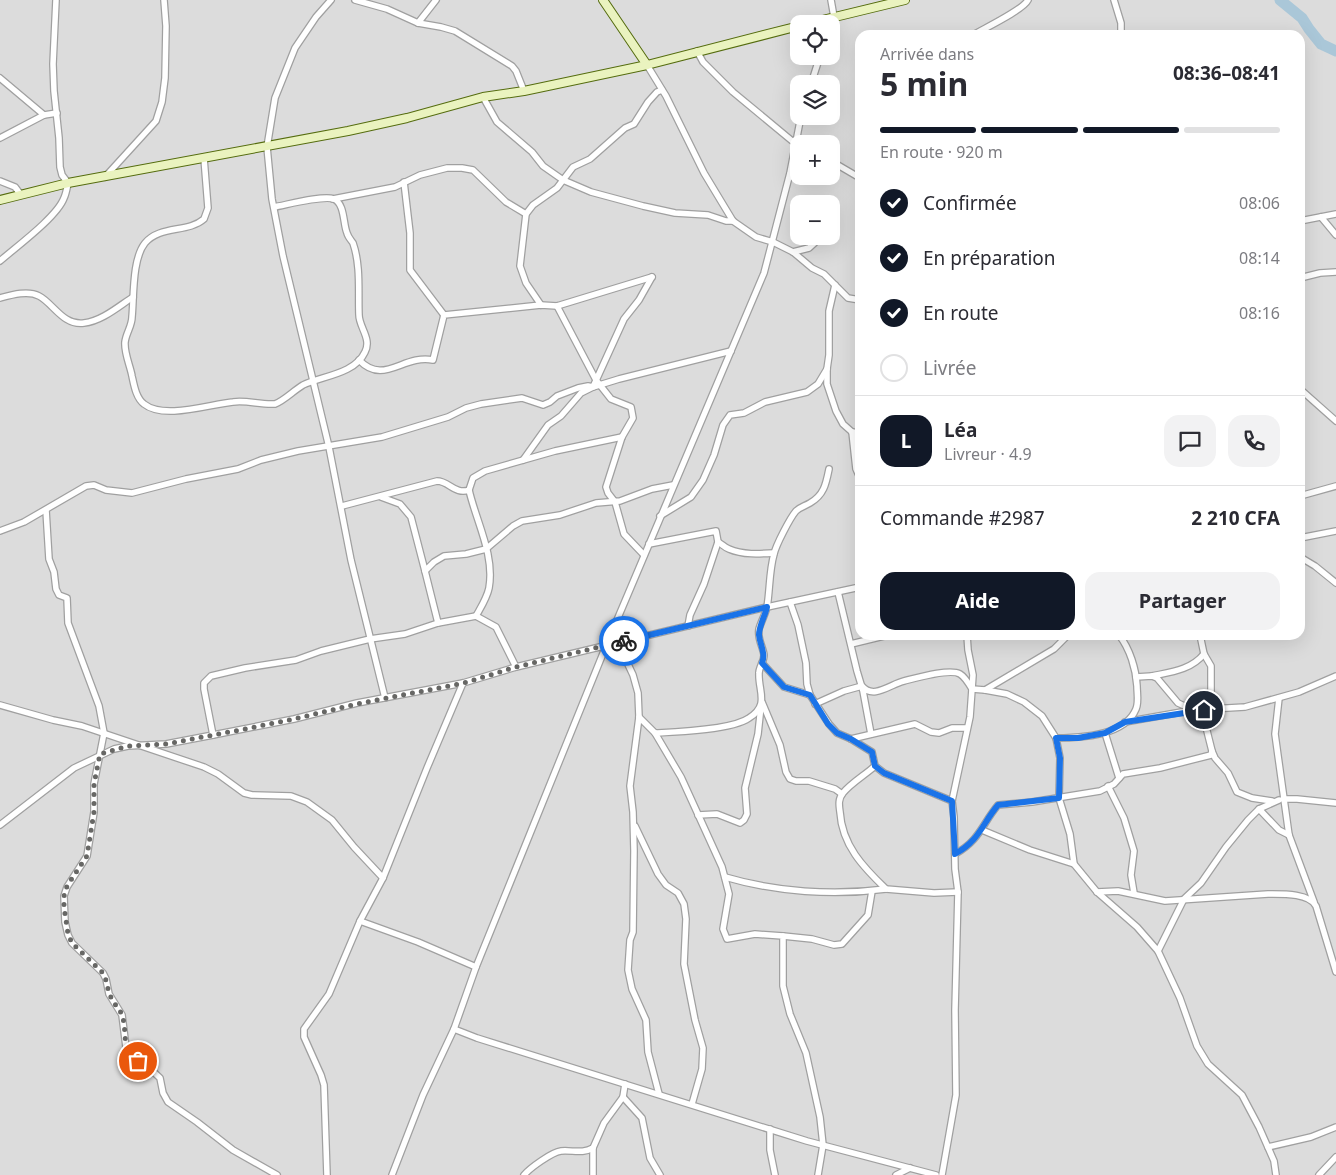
<!DOCTYPE html>
<html lang="fr">
<head>
<meta charset="utf-8">
<style>
  body { margin:0; font-family:"Noto Sans",sans-serif; background:#f2f2f3; color:#2b2b33; height:100vh; display:flex; flex-direction:column; font-size:19px; white-space:nowrap }
  * { box-sizing:border-box; margin:0 }
  p { font-size:16px; color:#7c7c81 }
  .icon { flex:none; width:28px; height:28px; fill:none; stroke:currentColor; stroke-width:2; stroke-linecap:round; stroke-linejoin:round }
  .map { position:relative; flex:1; overflow:hidden }
  .sheet { position:absolute; left:855px; top:30px; width:450px; height:610px; display:flex; flex-direction:column; background:#fff; border-radius:15px; box-shadow:0 5px 20px #0002 }
  .sheet>* { flex:none }
  .fabs { position:absolute; left:790px; top:15px; display:grid; gap:10px }
  .fabs a { display:grid; place-items:center; width:50px; height:50px; border-radius:10px; background:#fff; box-shadow:0 5px 20px #0002; font-size:25px }
  .pin { position:absolute; display:grid; place-items:center; width:42px; height:42px; color:#fff; margin:-21px; border:2px solid #fff; border-radius:50%; box-shadow:0 1px 5px #0007 }
  .courier { position:absolute; display:grid; place-items:center; width:50px; height:50px; margin:-25px; border:4px solid #1a73e8; border-radius:50%; background:#fff; color:#222; box-shadow:0 1px 6px #0007 }
  .summary em { font-style:normal; font-weight:700 }
  .summary div { display:flex; flex-direction:column-reverse }
  .summary { display:flex; align-items:center; justify-content:space-between; height:85px; padding:0 25px }
  h1 { font-size:32px; font-weight:700; line-height:38px }
  .bar { display:grid; grid-template-columns:repeat(4,1fr); gap:8px 5px; align-content:center; height:60px; padding:0 25px }
  .bar i { height:6px; border-radius:4px; background:#e1e1e2 }
  .bar .selected { background:#111827 }
  .bar p { grid-column:span 4 }
  .line { display:flex; align-items:center; gap:12px; padding:0 25px; border-top:1px solid #e1e1e2 }
  .line div { flex:1 }
  .round { display:grid; place-items:center; flex:none; width:52px; height:52px; border-radius:15px; background:#f2f2f3 }
  ol { padding:0 25px; list-style:none }
  li { display:flex; align-items:center; gap:15px; height:55px }
  li p { margin-inline-start:auto }
  li .icon { padding:5px; border-radius:50%; background:#111827; color:#fff; stroke-width:4 }
  li:last-child { color:#7c7c81 }
  li i { width:28px; height:28px; border:2px solid #e1e1e2; border-radius:50% }
  .cta { display:flex; gap:10px; margin-top:auto; padding:10px 25px }
  .cta a { flex:1; height:58px; border-radius:15px; background:#111827; color:#fff; font-size:20px; font-weight:700; line-height:58px; text-align:center }
  .cta a+a { background:#f2f2f3; color:#2b2b33 }
  .map>svg:first-child { display:block }
</style>
</head>
<body>
<div class="map">
<svg width="1336" height="1175" viewBox="0 0 1336 1175">
  <rect width="100%" height="100%" fill="#eeede6"/>
  <path fill="#dcdcdc" fill-rule="evenodd" d="M0,0H1336V1175H0ZM799,24H831V56H799ZM860,35H1300V635H860ZM799,84H831V116H799ZM799,144H831V176H799ZM799,204H831V236H799Z"/>
  <g fill="none" stroke-linecap="round" stroke-linejoin="round">
    <path stroke="#aac7d8" stroke-width="11" d="M1280,0L1302,18L1309,29L1321,44L1336,51"/>
    <defs>
      <g id="street">
        <path d="M331,0L316,17L295,48L275,98L267,147L272,199L283,256L329,447L351,560L385,698"/>
        <path d="M355,0L387,9L418,23L441,27L455,31L512,66L516,71L524,91"/>
        <path d="M1114,0L1121,23V35"/>
        <path d="M418,23L436,0"/>
        <path d="M831,24L834,17L831,0"/>
        <path d="M973,35C985,28 1023,10 1028,0"/>
        <path d="M697,51L703,62L733,92L797,145"/>
        <path d="M647,65L666,96L704,173L733,221L756,237L773,242L793,252L812,268L824,274L848,298L860,300"/>
        <path d="M0,78L44,115L57,113"/>
        <path d="M811,84L820,56"/>
        <path d="M483,97L497,122L532,152L543,166L563,180L591,192L643,206L675,213L708,215L726,221H733"/>
        <path d="M0,138L44,115"/>
        <path d="M204,158L208,208L204,219C188,233 160,225 145,243C132,259 134,297 132,317C132,326 126,333 125,342C124,353 130,365 132,376C134,385 136,398 144,404C164,420 210,404 233,402C247,400 260,405 275,404C285,400 293,391 303,385C322,376 355,374 365,352C372,339 359,327 359,315C358,292 361,266 353,243C351,240 348,237 347,233C343,224 345,204 334,199C323,195 286,205 274,207"/>
        <path d="M831,161L860,178"/>
        <path d="M105,177L156,121L162,102L165,78L166,26L164,0"/>
        <path d="M0,181L15,187L21,195"/>
        <path d="M404,182L410,233V270L444,315"/>
        <path d="M333,199L395,187L420,175L447,168H462L473,170L506,202L526,214"/>
        <path d="M1321,217L1336,235"/>
        <path d="M1300,221L1336,214"/>
        <path d="M793,252L809,248L822,236"/>
        <path d="M0,261C16,247 57,217 64,198C66,194 67,188 68,183L62,175L60,167L59,138L54,91L53,64L56,0"/>
        <path d="M1300,278L1320,273L1336,272"/>
        <path d="M835,285L829,311V355L827,369V384L836,411L843,424L852,432L856,469L860,478"/>
        <path d="M0,298C11,295 28,290 39,296C53,303 63,326 84,323C102,321 119,306 133,297"/>
        <path d="M541,305L526,283L520,266L526,214L533,205L557,188L573,167L590,159L625,128L634,124L648,102L657,92L662,90"/>
        <path d="M557,306L596,380L611,399L631,407L633,418L622,437L606,487L608,493L615,502L624,534L644,555"/>
        <path d="M359,360C384,386 403,354 433,360L444,315L541,305L557,306L652,277"/>
        <path d="M1300,389L1336,421"/>
        <path d="M852,432L860,433"/>
        <path d="M523,460L548,425L561,416L581,393L593,387L619,379L731,351"/>
        <path d="M469,490C476,521 495,555 489,588C487,598 481,607 476,616L496,627L516,667"/>
        <path d="M1300,496L1336,486"/>
        <path d="M381,497L400,504L411,517L425,571L434,562L444,556L466,554L486,549L513,526L522,521L560,515L596,503L620,501L652,489L673,485"/>
        <path d="M342,506L437,481C449,481 455,495 469,490L473,478L485,471L555,451L622,437"/>
        <path d="M46,510L49,559L54,572L56,589L59,595L67,598L68,623L99,706L104,733L94,784V812L87,856L67,887L64,896L65,922L68,935L72,943L103,973L106,979L109,994L122,1015L126,1047L134,1058L146,1065L160,1078L163,1093L168,1102L197,1122L233,1150L277,1175"/>
        <path d="M660,516L691,497L703,480L714,455L723,425L730,415L744,413L765,402L807,392L818,384L827,369"/>
        <path d="M0,531L24,522L86,486L94,485L106,490L132,493L186,479L238,469L261,460L298,451L382,437L448,417L466,408L481,404L522,398L543,405L550,402L557,396L578,388L588,386L593,387L624,319L639,300L652,277"/>
        <path d="M1300,538L1336,531"/>
        <path d="M718,542C722,544 725,548 729,549C743,555 759,554 774,553"/>
        <path d="M649,544L716,531L718,542L704,584L690,615L688,626"/>
        <path d="M1300,557L1315,566L1336,583"/>
        <path d="M425,571L438,623L476,616"/>
        <path d="M838,592L857,671L863,691L871,734"/>
        <path d="M790,602L798,625L806,663L807,684L810,695L829,724L837,733L851,739L872,752L875,766L884,773L952,801"/>
        <path d="M1200,635L1204,654L1211,666V691L1214,709"/>
        <path d="M618,643L633,675L638,693L639,717L630,786L633,812L634,851L633,932L630,940L628,970L632,989L646,1020L648,1052L659,1094"/>
        <path d="M851,644L888,635"/>
        <path d="M762,663L784,687L810,695"/>
        <path d="M1152,676C1171,672 1191,670 1204,654"/>
        <path d="M1136,677L1152,676L1157,678L1178,703L1193,710L1245,707L1299,692L1336,676"/>
        <path d="M463,683L427,768L383,878L360,921L418,942L476,967"/>
        <path d="M985,690L1007,694L1024,702L1042,716L1056,738L1060,758L1059,798L1070,834L1074,864L1097,892L1137,927L1158,951"/>
        <path d="M1279,698L1275,734L1289,835L1314,902"/>
        <path d="M762,702L780,745L786,772L790,779L796,781H809L835,789L842,794"/>
        <path d="M815,704L844,691L862,686C873,700 891,684 904,681C916,678 950,668 960,674C965,677 969,684 972,689L985,690L1054,649L1068,635"/>
        <path d="M0,705L53,720L82,726L204,767L218,774L244,793L252,795L291,796L307,802L332,820L354,847L383,878"/>
        <path d="M639,717L655,733C677,732 732,730 749,718C770,705 758,691 759,673C759,667 764,662 764,655C763,647 757,638 759,629C761,622 765,615 767,607C770,590 769,572 774,554C776,545 790,518 796,511C800,507 805,506 810,503C824,495 826,484 829,469"/>
        <path d="M655,733L681,777L722,867L729,894L723,929L727,939L755,934L783,936V986L790,1014L806,1053L820,1117L823,1145L818,1175"/>
        <path d="M1105,733L1119,778"/>
        <path d="M213,735L204,689V683L211,676L245,668L296,660L321,651L370,639L405,634L438,623"/>
        <path d="M1056,738C1081,738 1125,736 1136,709C1139,702 1137,693 1137,686C1136,669 1130,649 1119,635"/>
        <path d="M851,739L915,724L931,732L939,733L952,728H967"/>
        <path d="M1212,751L1215,758L1228,773L1237,792L1252,798L1272,801"/>
        <path d="M875,766C865,775 851,783 843,793C838,799 839,805 840,812C842,845 863,867 886,889L934,893L958,892"/>
        <path d="M1108,786L1124,818L1134,851L1131,875L1134,893"/>
        <path d="M1283,799H1297L1336,803"/>
        <path d="M1259,809L1279,830L1289,835"/>
        <path d="M698,815L717,814L740,823L744,820L747,814L745,788L758,734L761,706"/>
        <path d="M0,825L74,768L114,749L128,746L166,744L213,735L294,719L357,703L463,683L516,667L767,607L860,587"/>
        <path d="M635,826L658,874L666,885L678,893L684,904L686,919L684,964L695,1020L703,1048L702,1069L692,1104"/>
        <path d="M982,830L1030,850L1074,864"/>
        <path d="M955,854C980,840 982,824 998,805L1032,802L1100,791L1114,784L1123,774L1160,768L1211,755L1212,751L1205,723L1193,710L1125,722"/>
        <path d="M725,877C776,892 833,896 886,889"/>
        <path d="M1097,892L1118,891L1165,901L1268,894C1282,894 1309,893 1316,906L1336,972"/>
        <path d="M783,936L812,939L834,945L842,944L868,915L872,891"/>
        <path d="M454,1029L477,1038L807,1141L936,1175"/>
        <path d="M623,1097L642,1118L650,1158L660,1175"/>
        <path d="M770,1129V1150L775,1175"/>
        <path d="M1268,1147L1311,1137L1336,1127"/>
        <path d="M593,1148V1175"/>
        <path d="M327,1175L324,1085L321,1075L304,1037V1029L329,994L360,921"/>
        <path d="M392,1175L423,1095L454,1029L476,967L606,646L764,273L790,173L801,116"/>
        <path d="M524,1175C530,1168 552,1152 561,1151C573,1150 582,1154 593,1148L604,1123L623,1097L625,1084"/>
        <path d="M896,1175L910,1168"/>
        <path d="M942,1175L956,1095L955,1010L958,892L955,869L954,817L952,801L970,717L973,675L968,650L967,635"/>
        <path d="M1276,1175L1274,1161L1259,1127L1242,1095L1208,1064L1197,1046L1180,998L1158,951L1184,899L1201,883L1226,847L1248,820L1259,809L1279,800"/>
        <path d="M1319,1175L1336,1157"/>
      </g>
      <g id="secondary">
        <path d="M603,0L647,65"/>
        <path d="M806,24L905,0"/>
        <path d="M0,200L68,183L348,131L407,118L483,97L524,91L647,65L799,26"/>
      </g>
    </defs>
    <use href="#street" stroke="#a0a0a0" stroke-width="8"/>
    <use href="#secondary" stroke="#556c0f" stroke-width="10"/>
    <use href="#street" stroke="#fff" stroke-width="5.5"/>
    <use href="#secondary" stroke="#eaf3bf" stroke-width="8"/>
  </g>
  <g fill="none" stroke-linecap="round" stroke-linejoin="round">
    <path stroke="#676765" stroke-width="5" stroke-dasharray="0 9" d="M138,1061C120,1050 128,1033 122,1015C119,1008 113,1003 110,995C107,988 107,980 103,973L72,943L68,934L64,907V896L67,886L87,856L94,812V784L100,754L128,746L166,744L245,729L294,719L357,704L464,683L516,667L624,641"/>
    <path stroke="#1a73e8" stroke-width="6" d="M624,641L767,607C765,616 759,626 759,635C760,645 766,653 762,663L784,687L810,695L828,724L837,733L851,739L872,752L875,766L884,773L952,801L955,854C980,840 982,824 998,805L1059,798L1060,758L1056,738H1078L1105,733L1125,722L1204,710"/>
  </g>
</svg>
<div class="fabs">
<a><svg class="icon" aria-label="locate" viewBox="0 0 24 24"><circle cx="12" cy="12" r="6"/><path d="M12 2v4M12 18v4M2 12h4M18 12h4"/></svg></a>
<a><svg class="icon" aria-label="layers" viewBox="0 0 24 24"><path d="M12 4l9 5-9 5-9-5zM3 14l9 5 9-5"/></svg></a>
<a>+</a>
<a>−</a>
</div>
<div class="pin" style="left:138px;top:1061px;background:#ea580c"><svg class="icon" aria-label="bag" viewBox="0 0 24 24"><path d="M5 8h14l-1 12H6zM9 8a3 3 0 0 1 6 0"/></svg></div>
<div class="pin" style="left:1204px;top:710px;background:#1f2937"><svg class="icon" aria-label="home" viewBox="0 0 24 24"><path d="M3 11l9-7 9 7M6 9v11h12V9"/></svg></div>
<div class="courier" style="left:624px;top:641px"><svg class="icon" aria-label="bike" viewBox="0 0 24 24"><circle cx="6" cy="16" r="4"/><circle cx="18" cy="16" r="4"/><path d="M6 16l4-8h5l3 8M10 8l3 8H6M13 5h3"/></svg></div>
<section class="sheet">
<div class="summary"><div><h1>5 min</h1><p>Arrivée dans</p></div><em>08:36–08:41</em></div>
<div class="bar"><i class="selected"></i><i class="selected"></i><i class="selected"></i><i></i><p>En route · 920 m</p></div>
<ol>
<li><svg class="icon" aria-label="check" viewBox="0 0 24 24"><path d="M5 12l5 5 9-10"/></svg>Confirmée<p>08:06</p></li>
<li><svg class="icon" aria-label="check" viewBox="0 0 24 24"><path d="M5 12l5 5 9-10"/></svg>En préparation<p>08:14</p></li>
<li><svg class="icon" aria-label="check" viewBox="0 0 24 24"><path d="M5 12l5 5 9-10"/></svg>En route<p>08:16</p></li>
<li><i></i>Livrée</li>
</ol>
<div class="line" style="height:90px"><b class="round" style="background:#111827;color:#fff">L</b><div><b>Léa</b><p>Livreur · 4.9</p></div><a class="round"><svg class="icon" aria-label="chat" viewBox="0 0 24 24"><path d="M4 5h16v11H9l-5 4z"/></svg></a><a class="round"><svg class="icon" aria-label="phone" viewBox="0 0 24 24"><path d="M5 4h4l2 5-3 2q2 4 5 5l2-3 5 2v4C11 20 4 13 5 4z"/></svg></a></div>
<div class="line" style="height:65px"><div>Commande #2987</div><b>2 210 CFA</b></div>
<div class="cta"><a>Aide</a><a>Partager</a></div>
</section>
</div>
</body>
</html>
